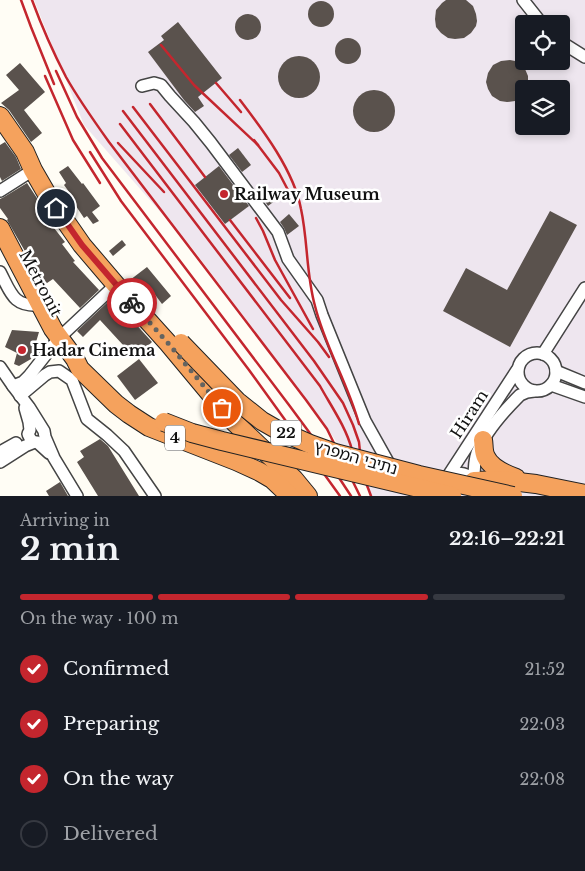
<!DOCTYPE html>
<html lang="en">
<head>
<meta charset="utf-8">
<style>
  body { margin:0; font-family:"Libre Baskerville","Noto Sans Hebrew",serif; background:#20242c; color:#f1f3f6; height:100vh; display:flex; flex-direction:column; font-size:19px; white-space:nowrap }
  * { box-sizing:border-box; margin:0 }
  p { font-size:16px; color:#9ea1a6 }
  .icon { flex:none; width:28px; height:28px; fill:none; stroke:currentColor; stroke-width:2; stroke-linecap:round; stroke-linejoin:round }
  .map { position:relative; height:496px; overflow:hidden }
  .details { display:flex; flex-direction:column; background:#171b24; flex:1 }
  .details>* { flex:none }
  .controls { position:absolute; left:515px; top:15px; display:grid; gap:10px }
  .controls a { display:grid; place-items:center; width:55px; height:55px; border-radius:5px; background:#171b24; box-shadow:0 2px 8px #0003; font-size:25px }
  .pin { position:absolute; display:grid; place-items:center; width:42px; height:42px; color:#fff; margin:-21px; border:2px solid #fff; border-radius:50%; box-shadow:0 1px 5px #0007 }
  .courier { position:absolute; display:grid; place-items:center; width:50px; height:50px; margin:-25px; border:4px solid #c4262e; border-radius:50%; background:#fff; color:#222; box-shadow:0 1px 6px #0007 }
  .headline em { font-style:normal; font-weight:700 }
  .headline div { display:flex; flex-direction:column-reverse }
  .headline { display:flex; align-items:center; justify-content:space-between; height:85px; padding:0 20px }
  h1 { font-size:32px; font-weight:700; line-height:38px }
  .bar { display:grid; grid-template-columns:repeat(4,1fr); gap:8px 5px; align-content:center; height:60px; padding:0 20px }
  .bar i { height:6px; border-radius:4px; background:#363941 }
  .bar .active { background:#c4262e }
  .bar p { grid-column:span 4 }
  ol { padding:0 20px; list-style:none }
  li { display:flex; align-items:center; gap:15px; height:55px }
  li p { margin-inline-start:auto }
  li .icon { padding:5px; border-radius:50%; background:#c4262e; color:#fff; stroke-width:4 }
  li:last-child { color:#9ea1a6 }
  li i { width:28px; height:28px; border:2px solid #363941; border-radius:50% }
  .map>svg:first-child { display:block }
</style>
</head>
<body>
<div class="map">
<svg width="585" height="496" viewBox="0 0 585 496">
  <rect width="100%" height="100%" fill="#fffdf5"/>
  <path fill="#eee6ef" fill-rule="evenodd" d="M34,0H585V496H372L324,423L192,248L84,125ZM524,24H561V61H524ZM524,89H561V126H524Z"/>
  <g fill="#5a524d">
    <path d="M446,0H466L473,6L476,14L477,21L476,26L471,33L464,38L455,39L448,38L441,33L436,27L435,19L436,10L442,3Z"/>
    <circle cx="321" cy="14" r="13"/>
    <circle cx="248" cy="27" r="13"/>
    <path d="M178,22L222,78L198,97L204,106L195,112L184,100L148,52L164,40L161,36Z"/>
    <circle cx="348" cy="51" r="13"/>
    <circle cx="299" cy="77" r="21"/>
    <path d="M510,60L515,61L525,69L528,76V84L527,89H524L523,95L515,101L507,102L500,101L492,96L488,89L486,82L488,73L493,65L501,61Z"/>
    <path d="M20,63L45,92L24,110L42,133L31,142L9,110L1,103L19,90L6,75Z"/>
    <circle cx="374" cy="111" r="21"/>
    <path d="M5,142L16,157L21,169L2,181L0,177V145Z"/>
    <path d="M238,148L251,165L242,172L229,155Z"/>
    <path d="M68,166L82,184L83,183L100,206L92,212L99,221L93,224L87,216L84,218L70,197L72,196L64,185L66,183L59,172Z"/>
    <path d="M219,166L249,206L225,224L195,185Z"/>
    <path d="M27,183L56,227L54,228L65,242L62,244L75,261L73,262L99,290L80,308L53,279L44,285L38,278L36,274L37,273L31,265L25,254L26,253L7,220L8,219L0,208V199L4,197Z"/>
    <path d="M275,191L280,197L268,206L264,200Z"/>
    <path d="M550,211L577,225L510,347L443,311L466,268L507,290Z"/>
    <path d="M289,214L299,226L287,235L284,228L280,222Z"/>
    <path d="M122,240L126,245L113,256L109,251Z"/>
    <path d="M147,267L171,296L162,304L150,288L144,293L135,285H134L130,280Z"/>
    <path d="M112,298L152,342L135,358L100,320L83,337L77,331Z"/>
    <path d="M12,330L39,332L31,359L19,366L14,364L17,353L5,347Z"/>
    <path d="M139,359L158,383L135,400L117,376Z"/>
    <path d="M100,439L108,446L139,496H98L77,462L84,457L80,451Z"/>
    <path d="M60,482L68,496H49L46,491Z"/>
  </g>
  <g fill="none" stroke-linecap="round" stroke-linejoin="round">
    <defs>
      <g id="minor">
        <path d="M523,0L542,24"/>
        <path d="M561,42L585,57"/>
        <path d="M142,86L154,83L161,85L170,96L194,122L211,143L278,232L288,259L317,300L322,315L365,421L393,471"/>
        <path d="M0,191L33,170"/>
        <path d="M0,272C11,293 13,307 40,305"/>
        <circle cx="537" cy="372" r="19"/>
        <path d="M543,354L585,288"/>
        <path d="M0,367L13,386L29,407L44,431L45,437L54,458L77,496"/>
        <path d="M556,371L585,383"/>
        <path d="M551,385L585,397"/>
        <path d="M13,386L23,382L29,376L59,338L109,291L113,287L114,282"/>
        <path d="M20,396L45,375L50,372L59,371L72,380L87,419L107,435L124,451L155,496"/>
        <path d="M25,408L29,422L30,430L28,434L30,438L33,442H37L49,453"/>
        <path d="M0,452L16,443"/>
        <path d="M0,462L25,446L35,442"/>
        <path d="M448,476L517,370"/>
        <path d="M446,477C458,470 470,473 477,485"/>
        <path d="M474,481C474,472 474,461 477,453C485,432 505,410 520,395L527,392L534,391"/>
      </g>
      <g id="highway">
        <path d="M0,116L25,152L33,170L48,196L82,245L122,292L168,343L233,421L294,479L308,496"/>
        <path d="M0,228L53,329L75,359L80,369L116,404L129,414L149,427L236,461L260,472L272,479L290,496"/>
        <path d="M483,440C484,445 483,452 486,457C491,468 505,474 516,478"/>
        <path d="M474,481L502,480L536,484L585,494"/>
      </g>
    </defs>
    <use href="#minor" stroke="#444" stroke-width="14"/>
    <use href="#highway" stroke="#222" stroke-width="20"/>
    <use href="#minor" stroke="#fff" stroke-width="11"/>
    <use href="#highway" stroke="#f5a25d" stroke-width="18"/>
    <g stroke="#c4262e" stroke-width="2.5">
      <path d="M21,0L31,27L54,84"/>
      <path d="M32,0C42,27 53,52 66,77C79,100 94,121 109,142L306,400L327,429L360,496"/>
      <path d="M161,45L194,85L258,145"/>
      <path d="M56,71L77,117L102,158L289,405L309,432L351,496"/>
      <path d="M45,76L73,140L100,183"/>
      <path d="M216,83L241,112"/>
      <path d="M240,100C263,130 294,171 301,209C308,241 306,274 315,306C325,347 348,383 359,424"/>
      <path d="M150,104L205,177"/>
      <path d="M133,107L281,300L318,342L329,357"/>
      <path d="M123,111L314,361L343,403L353,425L359,442L362,472L371,496"/>
      <path d="M120,124L320,386C331,406 346,427 352,450C354,457 355,465 357,473"/>
      <path d="M254,140L279,173L289,192"/>
      <path d="M118,143L164,192"/>
      <path d="M90,152L121,201L249,370L340,496"/>
      <path d="M256,218L263,231L275,260L313,329"/>
      <path d="M230,220L290,298"/>
    </g>
    <defs>
      <g id="highway-bridge">
        <path d="M181,343L237,401L262,421L276,429L310,444L335,453L419,475L513,496"/>
        <path d="M164,422L192,433L222,441L452,496"/>
      </g>
    </defs>
    <use href="#highway-bridge" stroke="#222" stroke-width="20" stroke-linecap="butt"/>
    <use href="#highway-bridge" stroke="#f5a25d" stroke-width="18"/>
  </g>
  <g fill="none" stroke-linecap="round" stroke-linejoin="round">
    <path stroke="#646461" stroke-width="5" stroke-dasharray="0 9" d="M132,303L168,343L222,408"/>
    <path stroke="#c4262e" stroke-width="6" d="M56,208L82,245L132,303"/>
  </g>
  <g fill="#c4262e" stroke="#fff" stroke-width="2">
    <circle cx="224" cy="194" r="5"/>
    <circle cx="22" cy="350" r="5"/>
  </g>
  <g text-anchor="middle" stroke-width="5" stroke-linejoin="round" paint-order="stroke">
    <g fill="#fff" stroke="#585858" stroke-width="1">
      <rect x="271" y="420.5" width="30" height="25" rx="4"/>
      <rect x="165" y="425.5" width="20" height="25" rx="4"/>
    </g>
    <g font-size="15" font-weight="bold" fill="#111">
      <text x="286" y="438">22</text>
      <text x="175" y="443">4</text>
    </g>
    <g font-size="16" font-weight="bold" fill="#111" stroke="#fff" text-anchor="start">
      <text x="234" y="200">Railway Museum</text>
      <text x="32" y="356">Hadar Cinema</text>
    </g>
    <g font-size="16" fill="#111" stroke="#fff">
      <text transform="translate(41 283) rotate(62)" y="6">Metronit</text>
      <text transform="translate(469 414) rotate(-57)" y="6">Hiram</text>
      <text transform="translate(356 457) rotate(16)" y="6">נתיבי המפרץ</text>
    </g>
  </g>
</svg>
<div class="controls">
<a><svg class="icon" aria-label="locate" viewBox="0 0 24 24"><circle cx="12" cy="12" r="6"/><path d="M12 2v4M12 18v4M2 12h4M18 12h4"/></svg></a>
<a><svg class="icon" aria-label="layers" viewBox="0 0 24 24"><path d="M12 4l9 5-9 5-9-5zM3 14l9 5 9-5"/></svg></a>
</div>
<div class="pin" style="left:222px;top:408px;background:#ea580c"><svg class="icon" aria-label="bag" viewBox="0 0 24 24"><path d="M5 8h14l-1 12H6zM9 8a3 3 0 0 1 6 0"/></svg></div>
<div class="pin" style="left:56px;top:208px;background:#1f2937"><svg class="icon" aria-label="home" viewBox="0 0 24 24"><path d="M3 11l9-7 9 7M6 9v11h12V9"/></svg></div>
<div class="courier" style="left:132px;top:303px"><svg class="icon" aria-label="bike" viewBox="0 0 24 24"><circle cx="6" cy="16" r="4"/><circle cx="18" cy="16" r="4"/><path d="M6 16l4-8h5l3 8M10 8l3 8H6M13 5h3"/></svg></div>
</div>
<section class="details">
<div class="headline"><div><h1>2 min</h1><p>Arriving in</p></div><em>22:16–22:21</em></div>
<div class="bar"><i class="active"></i><i class="active"></i><i class="active"></i><i></i><p>On the way · 100 m</p></div>
<ol>
<li><svg class="icon" aria-label="check" viewBox="0 0 24 24"><path d="M5 12l5 5 9-10"/></svg>Confirmed<p>21:52</p></li>
<li><svg class="icon" aria-label="check" viewBox="0 0 24 24"><path d="M5 12l5 5 9-10"/></svg>Preparing<p>22:03</p></li>
<li><svg class="icon" aria-label="check" viewBox="0 0 24 24"><path d="M5 12l5 5 9-10"/></svg>On the way<p>22:08</p></li>
<li><i></i>Delivered</li>
</ol>
</section>
</body>
</html>
